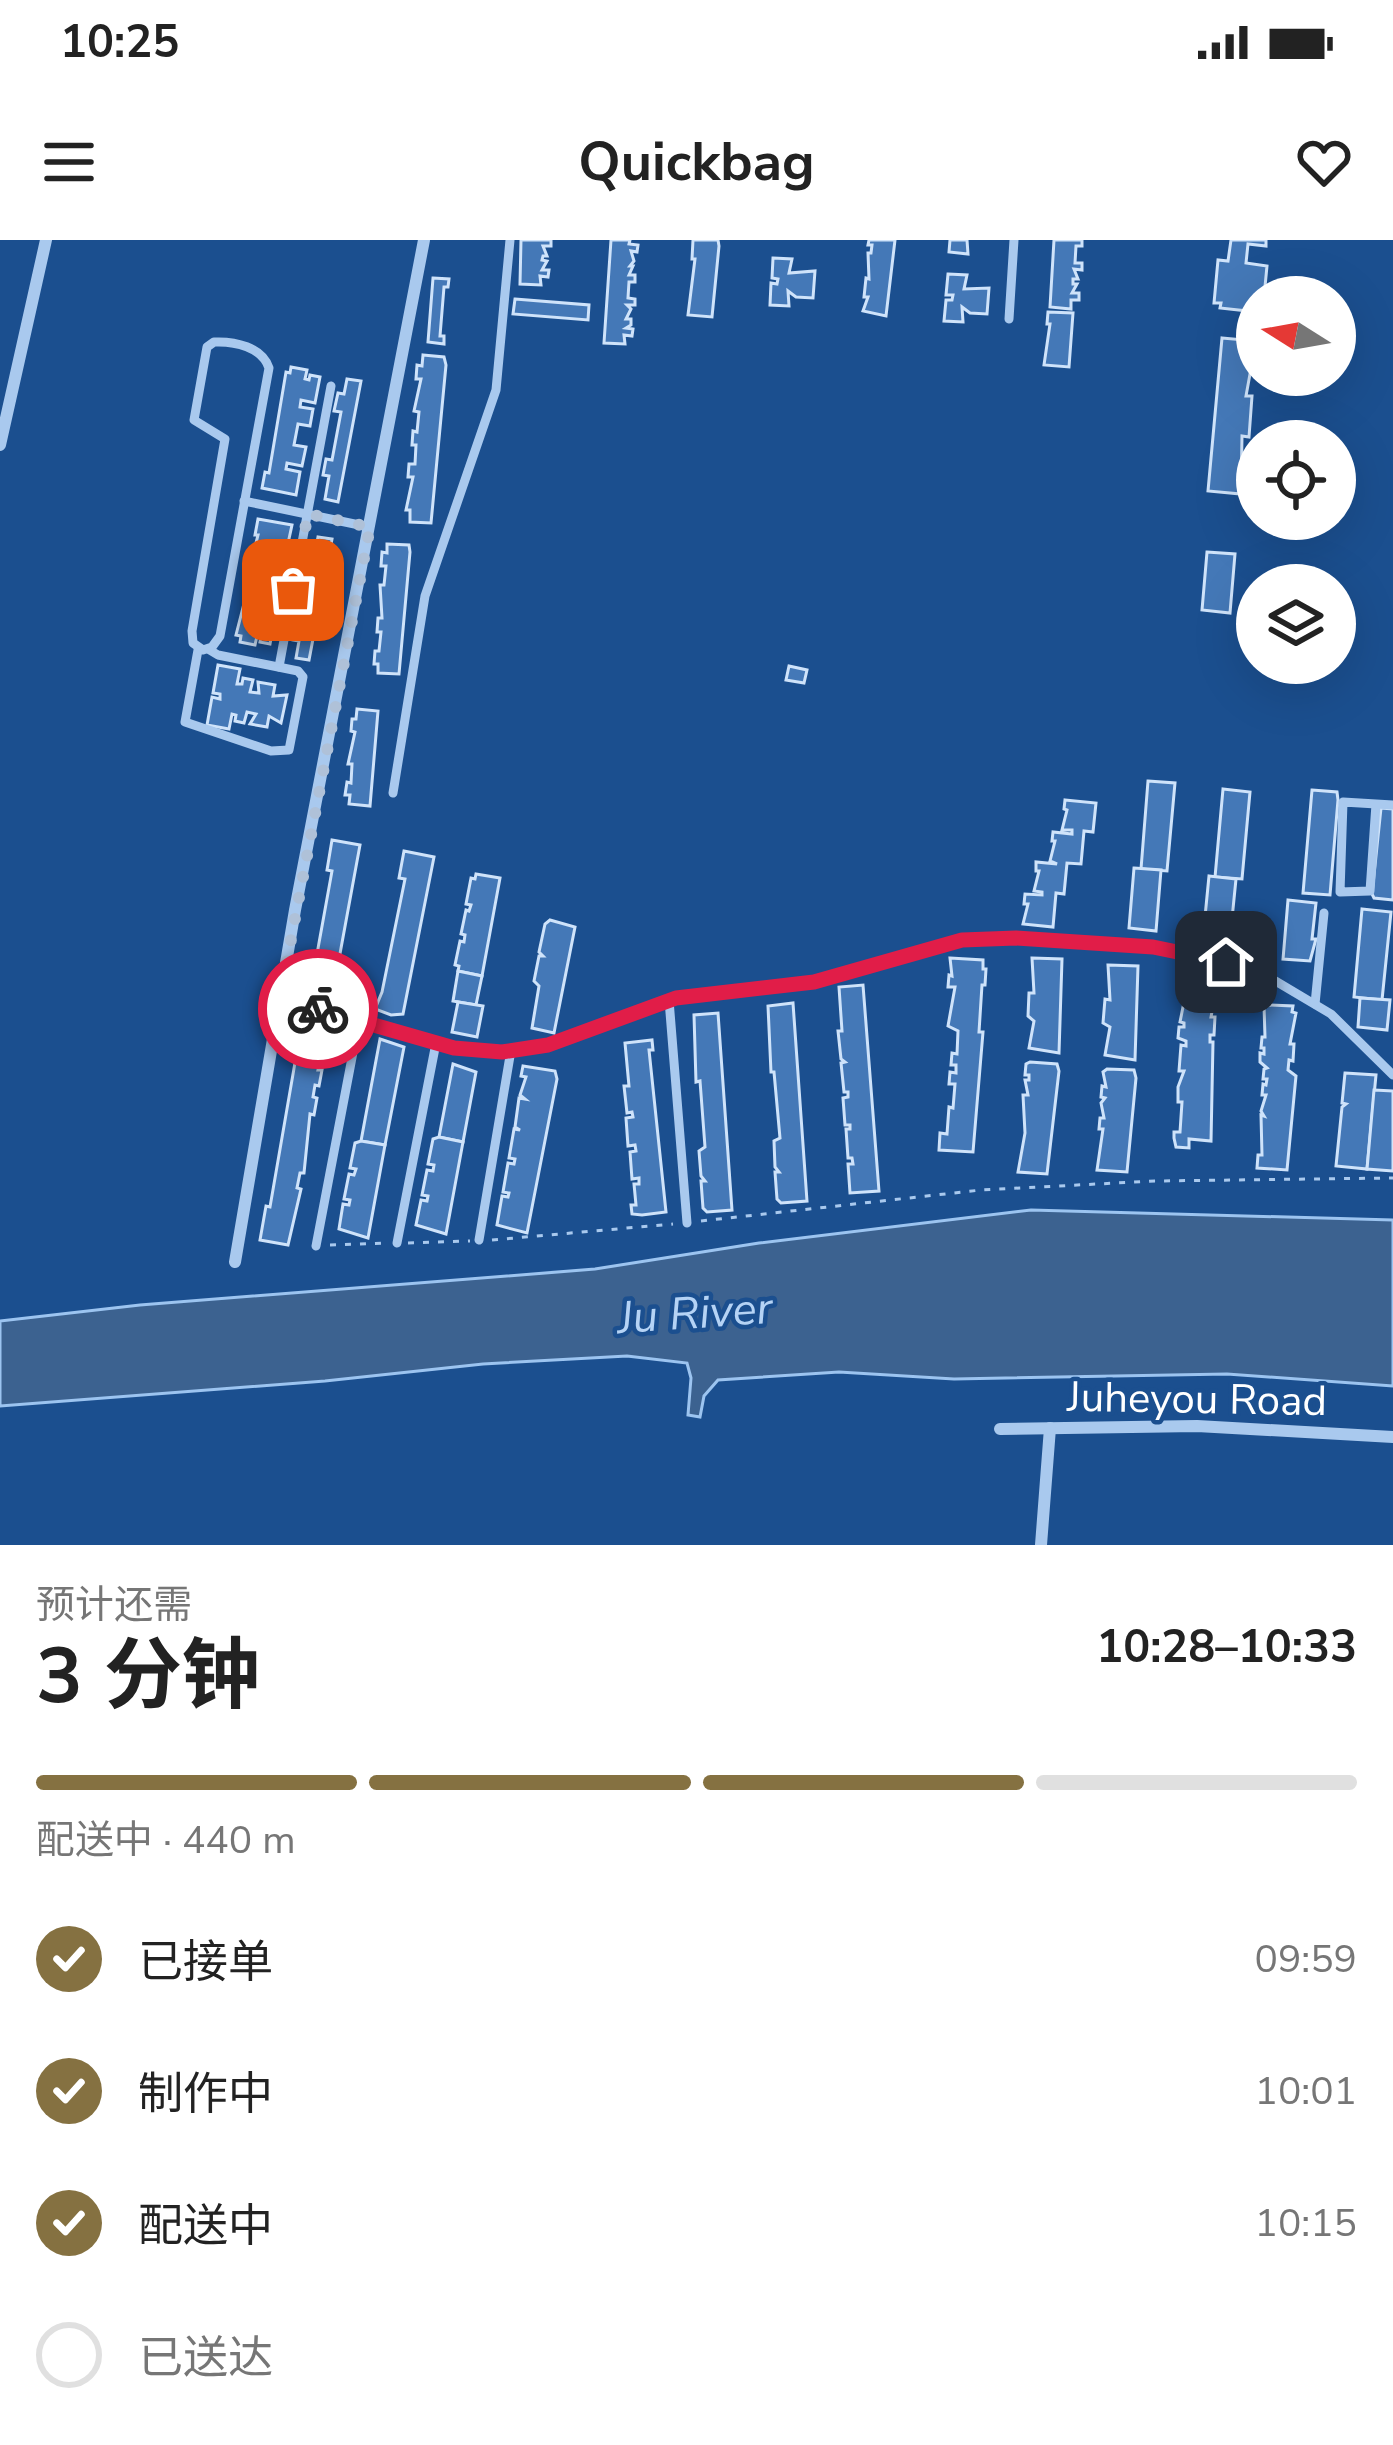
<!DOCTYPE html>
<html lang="zh">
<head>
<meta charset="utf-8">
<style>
  body { margin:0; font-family:"Nunito Sans","Noto Sans SC",sans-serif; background:#f6f6f6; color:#222; height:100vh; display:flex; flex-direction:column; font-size:45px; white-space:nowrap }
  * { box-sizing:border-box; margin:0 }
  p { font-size:39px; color:#767676 }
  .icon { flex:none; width:66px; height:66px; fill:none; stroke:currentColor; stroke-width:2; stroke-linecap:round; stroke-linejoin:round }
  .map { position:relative; height:1305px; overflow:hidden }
  .side { display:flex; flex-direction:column; background:#fff; flex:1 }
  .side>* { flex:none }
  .needle { width:78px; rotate:281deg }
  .controls { position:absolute; left:1236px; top:36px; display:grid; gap:24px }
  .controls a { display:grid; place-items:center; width:120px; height:120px; border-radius:50%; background:#fff; box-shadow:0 12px 48px #0002; font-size:60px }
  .pin { position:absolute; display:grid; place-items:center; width:102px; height:102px; color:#fff; margin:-51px; border-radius:24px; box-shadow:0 6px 18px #0006 }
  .courier { position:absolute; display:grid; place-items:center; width:120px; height:120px; margin:-60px; border:9px solid #e11d48; border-radius:50%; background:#fff; color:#222; box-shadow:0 3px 15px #0007 }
  .overview em { font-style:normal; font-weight:700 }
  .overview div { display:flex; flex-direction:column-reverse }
  .overview { display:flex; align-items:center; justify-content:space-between; height:204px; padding:0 36px }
  h1 { font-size:78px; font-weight:700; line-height:90px }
  .bar { display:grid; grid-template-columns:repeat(4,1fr); gap:18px 12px; align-content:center; height:144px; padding:0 36px }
  .bar i { height:15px; border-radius:9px; background:#e0e0e0 }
  .bar .current { background:#857141 }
  .bar p { grid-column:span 4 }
  ol { padding:0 36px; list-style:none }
  li { display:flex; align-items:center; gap:36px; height:132px }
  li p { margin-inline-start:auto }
  li .icon { padding:12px; border-radius:50%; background:#857141; color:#fff; stroke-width:4 }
  li:last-child { color:#767676 }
  li i { width:66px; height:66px; border:6px solid #e0e0e0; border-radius:50% }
  .status { display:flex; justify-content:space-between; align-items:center; height:84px; padding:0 60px; background:#fff; direction:ltr }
  .status svg { height:33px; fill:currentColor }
  header { display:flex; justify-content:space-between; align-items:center; height:156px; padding:0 36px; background:#fff; font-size:54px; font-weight:700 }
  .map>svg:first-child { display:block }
</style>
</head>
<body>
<div class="status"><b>10:25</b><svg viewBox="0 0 49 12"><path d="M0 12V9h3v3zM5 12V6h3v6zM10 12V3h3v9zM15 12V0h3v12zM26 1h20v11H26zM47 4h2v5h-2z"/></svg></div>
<header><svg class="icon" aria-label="menu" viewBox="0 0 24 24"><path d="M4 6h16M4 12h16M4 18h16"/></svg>Quickbag<svg class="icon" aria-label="heart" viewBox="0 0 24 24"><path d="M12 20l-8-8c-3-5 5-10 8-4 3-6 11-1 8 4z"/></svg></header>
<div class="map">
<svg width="1393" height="1305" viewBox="0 0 1393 1305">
  <rect width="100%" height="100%" fill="#1b4f8f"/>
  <path fill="#3c6290" stroke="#9cc4f0" stroke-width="3" d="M1031,970L1393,980V1146L1227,1134L954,1139L839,1132L718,1140L704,1156L700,1177L688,1175L691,1138L687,1123L627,1116L483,1124L325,1141L0,1166V1081L140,1065L595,1029L759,1003Z"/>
  <g fill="#4478b7" stroke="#cfe3fa" stroke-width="3">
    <path d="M521,0H551V6H543L547,16H543L542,20L547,21L542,30H549L548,37L540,36L541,45L520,44Z"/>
    <path d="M611,0H630L629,4L638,5L637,12L631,11L634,21L630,26H633L629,35H635V42H629L628,58L635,59V65H627L631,69L626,79H631V85L626,88L633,89L632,96L624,95L625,104L604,103Z"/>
    <path d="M693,0H718L719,6L712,77L688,75L695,19H692Z"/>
    <path d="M869,0H895L886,76L863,71L868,57H864L866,38L869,39L868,13H871L872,5H868Z"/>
    <path d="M950,0H967L968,14L949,12Z"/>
    <path d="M1054,0H1082V6H1076L1075,23H1082V30L1074,29L1078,39H1073V44H1077L1072,53H1079V60H1071V69L1050,67Z"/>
    <path d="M1231,0H1266V6L1248,4L1246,23L1267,26L1264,57H1257V72L1220,68L1221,63H1214L1218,20L1228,21Z"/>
    <path d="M773,18L792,19L789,33L815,31L813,58L796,57L788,51L789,66L770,65L771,43L777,44L778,39L772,38Z"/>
    <path d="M948,34L967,35L964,49L989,48L987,74L970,73L962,67L963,82L944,81L946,60H952L953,55H946Z"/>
    <path d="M433,38L449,39L448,47H444L440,96H444V104L428,102Z"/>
    <path d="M515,59L589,65L588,80L513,74Z"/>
    <path d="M1048,72L1073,73L1069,127L1044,125L1050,84H1047Z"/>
    <path d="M1222,98L1256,101L1246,156H1252L1249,197L1242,196L1241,254L1208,251Z"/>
    <path d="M423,115L444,117L446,125L431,283L410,282V270H406L413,237H408L409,224H415L416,205H412L413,191L417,192L419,172L414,171L421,139H416L417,125L422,126Z"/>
    <path d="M291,127L307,130L305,139L309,140L310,135L320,137L315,163L301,160L300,167L313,169L310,186L298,184L294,205L306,207L302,226L287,223L286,229L300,232L296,255L262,248L265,232L269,233L286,132L290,133Z"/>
    <path d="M347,139L361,141L338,262L325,259L329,236L323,235L326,219L332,220L341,172L334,171L338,153L344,154Z"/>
    <path d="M258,279L292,285L287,308L273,306L272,311L286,314L283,333L271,331L267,352L279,354L276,371L263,368L261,375L275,377L270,404L260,402L261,397L257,396L255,405L240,402L241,396L236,395L252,332L249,331L258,295H255Z"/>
    <path d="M318,297L332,299L309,420L296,418L299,401L293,400L296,384L302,385L311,337L304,336L308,318L314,319Z"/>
    <path d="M387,304L409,305L410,312L399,434L378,433V424H374L375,411H379L381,392H377L378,378H382L380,345H384L386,326H381L382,312L387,313Z"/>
    <path d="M1207,312L1235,314L1230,373L1202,370Z"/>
    <path d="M218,425L240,429L237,444H242L243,438L253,440L250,452L259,453L258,442L275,445L273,456L287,455L281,483L269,476L267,487L250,484L256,474L247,472L244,483L235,481L236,475L232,474L229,489L207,485L212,457L220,459V454L213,453Z"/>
    <path d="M789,426L807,430L804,443L786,440Z"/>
    <path d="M357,469L378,471L370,566L349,564L350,555H345L347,542L351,543L352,524H348L355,492L351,491L352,479H356Z"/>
    <path d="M1148,541L1175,543L1167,631L1141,629Z"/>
    <path d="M1223,549L1250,552L1242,639L1215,637Z"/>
    <path d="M1312,550L1337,552L1338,560L1330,655L1303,653Z"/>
    <path d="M1065,560L1096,563L1093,592L1084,591L1081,624L1067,623L1064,654L1056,653L1053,687L1023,684L1028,664H1024L1025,654L1042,655V652L1034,651L1039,631H1036V622L1057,624L1050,621L1055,601H1052L1053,592L1072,594V590H1062L1067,570L1064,569Z"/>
    <path d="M1381,568L1393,569V660L1374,658L1372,654Z"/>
    <path d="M332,600L360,605L332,757L304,749L309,724L315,725L332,631L327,630Z"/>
    <path d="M404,611L434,617L403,774L391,775L375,769L382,752L405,639L399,638Z"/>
    <path d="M1134,628L1161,630L1156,691L1129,688Z"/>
    <path d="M476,634L500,638L482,736L458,731L459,726L455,725L460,701L464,702L465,695L461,694L466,670L469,671L471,665L466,664L471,638L475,639Z"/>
    <path d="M1209,636L1236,639L1230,699L1203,697Z"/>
    <path d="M1288,660L1316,663L1312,699H1316L1310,721L1283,719Z"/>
    <path d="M1362,669L1391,672L1382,760L1354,757Z"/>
    <path d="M550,680L575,687L554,793L532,788L539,746L534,741L539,716H543L539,712L545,684Z"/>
    <path d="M950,718L983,720V729H986L985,745H982L979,792H983L973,912L939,910L940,893L947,894L949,867L953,868L955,844H949L950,832L956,833V825H951L952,813L957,814L958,791L948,786L955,747H948L949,735L952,736Z"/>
    <path d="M1032,718L1062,719L1059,813L1029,808L1034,781L1028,776L1029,753H1034Z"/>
    <path d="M1108,725L1138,726L1135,820L1105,815L1110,787L1103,783L1105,759L1110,760Z"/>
    <path d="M458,731L482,736L476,765L453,761Z"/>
    <path d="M1183,738L1214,740L1217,745L1211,777H1215L1214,795H1210V802H1213L1211,901L1189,899V908L1176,907L1174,898V892H1180L1182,862H1178V847L1184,831H1179L1181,805L1186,806V801L1178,798L1179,787H1184V783L1180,782L1186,752H1182Z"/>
    <path d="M863,745L879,951L850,953L848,924H853L852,918H848L846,889H850V885H845L843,858L848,857V852H844L841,823L845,822L841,819L838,791H842L839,747Z"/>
    <path d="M1360,758L1390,760L1387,790L1358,787Z"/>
    <path d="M458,762L483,766L477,797L452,792Z"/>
    <path d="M793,763L807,961L781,963L777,959L775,932H779L775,927L774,901L780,898L774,832H771L768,766Z"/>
    <path d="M1267,765L1293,766L1292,772L1296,773L1290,804H1294L1293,821L1289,820L1288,830L1296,836L1287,930L1257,928L1258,915H1262L1261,875L1264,876L1261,871L1266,855H1262L1263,844L1266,845L1267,839H1263L1264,829L1267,828L1260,822V813L1264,814V808H1261L1262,797H1265L1264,766Z"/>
    <path d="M718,773L732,970L707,972L703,968L701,941H705L701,936L699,911L705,907L700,841L696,842L694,775Z"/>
    <path d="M301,788L325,792L324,799L327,800L324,817L321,816L318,830H322L319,846L315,845L313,857L317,858L314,875L310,874L304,933H300L297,948L301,949L288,1005L260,1000L266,966L270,967Z"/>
    <path d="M380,799L404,807L385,905L361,901Z"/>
    <path d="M652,800L653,810H649L666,972L642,975L632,974L631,965H636L634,944H639V938L632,939L630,912L636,911L635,905L628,906L626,878L633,877L632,872L627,873L624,846H629L625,803Z"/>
    <path d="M1030,822L1057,824L1059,831L1047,934L1018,932L1025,893L1023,855H1028L1025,840H1029V835H1025L1026,824Z"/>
    <path d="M453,824L476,832L463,902L439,897Z"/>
    <path d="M523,826L555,831L557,839L527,993L497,985L502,956L508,957L509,953L503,952L508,923L514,924L515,919L509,918L514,889L520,890L515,887L519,858L525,859L520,855L526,837L521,836Z"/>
    <path d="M1107,829L1134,830L1136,838L1127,932L1097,930L1103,889H1099L1100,878H1104L1101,863L1105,858L1101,857L1102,846L1106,847L1103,832Z"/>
    <path d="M1345,833L1376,835L1367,929L1336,926L1342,867L1346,864L1342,863Z"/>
    <path d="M1374,850L1393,851V931L1367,929Z"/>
    <path d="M439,897L463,902L446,994L416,985L421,960L427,961L428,956L422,955L427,930L433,931L434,925L428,924L433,899Z"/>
    <path d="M361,901L385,905L368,998L339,989L343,964L349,965L350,960L344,959L349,934L354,935L356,929L350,928L355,903Z"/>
  </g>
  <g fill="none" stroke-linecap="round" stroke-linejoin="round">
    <g stroke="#a9c9ee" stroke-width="3" stroke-dasharray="6 9" stroke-linecap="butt">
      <path d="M701,981L981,950L1155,941L1393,938"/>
      <path d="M492,1000L673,984"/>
      <path d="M408,1003L470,1001"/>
      <path d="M330,1005L386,1003"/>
    </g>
    <g stroke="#a9c9ee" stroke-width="9">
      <path d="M1009,79L1014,0"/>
      <path d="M214,102C235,101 262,107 269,128L220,396L212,407L203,410L193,403L192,391L225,199L194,180L207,107Z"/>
      <path d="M244,261L369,287"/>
      <path d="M198,410L185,482L271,511L289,510L303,437L298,431L218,415L208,409"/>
      <path d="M279,427L331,146"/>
      <path d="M393,553L425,356L496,150L510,0"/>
      <path d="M1376,564L1370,651L1340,652L1343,562L1393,565"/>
      <path d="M280,757L453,808L503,812L548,805L676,758L786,747L962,700L1015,698L1153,707L1262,733L1331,774L1393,835"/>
      <path d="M669,760L687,983"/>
      <path d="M1315,764L1324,673"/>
      <path d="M479,1000L511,810"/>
      <path d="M397,1003L436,803"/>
      <path d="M316,1006L359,781"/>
    </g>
    <g stroke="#a9c9ee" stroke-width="12">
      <path d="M0,205L46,0"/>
      <path d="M235,1022L295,670L424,0"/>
      <path d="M1000,1189L1197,1186L1393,1197"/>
      <path d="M1041,1305L1050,1188"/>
    </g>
  </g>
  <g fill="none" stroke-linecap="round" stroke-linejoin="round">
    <path stroke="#afc1d8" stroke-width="12" stroke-dasharray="0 21.6" d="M293,350L308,274L370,287L280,757L318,769"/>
    <path stroke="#e11d48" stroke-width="15" d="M318,769L454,808L502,812L548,805L676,758L814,742L962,700L1016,698L1153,707L1226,722"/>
  </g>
  <g text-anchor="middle" stroke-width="9" stroke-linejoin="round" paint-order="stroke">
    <g font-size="42" fill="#fff" stroke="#1b4f8f">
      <text transform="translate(1197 1158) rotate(1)" y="15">Juheyou Road</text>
    </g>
    <g font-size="45" font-style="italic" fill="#b5d3f5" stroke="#1b4f8f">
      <text transform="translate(695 1072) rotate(-4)" y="16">Ju River</text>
    </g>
  </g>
</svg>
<div class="controls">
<a><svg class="needle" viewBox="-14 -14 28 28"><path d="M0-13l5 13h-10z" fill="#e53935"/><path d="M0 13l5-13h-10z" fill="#767676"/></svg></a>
<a><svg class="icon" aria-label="locate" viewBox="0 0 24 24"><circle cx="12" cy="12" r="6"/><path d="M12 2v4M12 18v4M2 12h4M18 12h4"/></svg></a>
<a><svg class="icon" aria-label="layers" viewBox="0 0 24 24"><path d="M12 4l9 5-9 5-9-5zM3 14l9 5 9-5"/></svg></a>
</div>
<div class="pin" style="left:293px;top:350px;background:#ea580c"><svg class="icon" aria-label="bag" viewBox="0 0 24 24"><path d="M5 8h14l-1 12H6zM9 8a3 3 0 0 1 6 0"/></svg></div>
<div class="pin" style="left:1226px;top:722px;background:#1f2937"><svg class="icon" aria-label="home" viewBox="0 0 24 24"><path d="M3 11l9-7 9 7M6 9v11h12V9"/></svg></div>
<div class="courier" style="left:318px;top:769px"><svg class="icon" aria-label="bike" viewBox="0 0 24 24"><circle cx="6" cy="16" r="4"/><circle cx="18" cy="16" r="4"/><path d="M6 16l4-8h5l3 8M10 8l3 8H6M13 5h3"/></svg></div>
</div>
<section class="side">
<div class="overview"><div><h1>3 分钟</h1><p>预计还需</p></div><em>10:28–10:33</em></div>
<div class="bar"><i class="current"></i><i class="current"></i><i class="current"></i><i></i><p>配送中 · 440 m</p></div>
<ol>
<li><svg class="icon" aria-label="check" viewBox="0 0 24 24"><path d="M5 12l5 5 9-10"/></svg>已接单<p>09:59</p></li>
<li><svg class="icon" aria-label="check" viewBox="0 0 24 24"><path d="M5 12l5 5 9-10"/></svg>制作中<p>10:01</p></li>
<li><svg class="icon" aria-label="check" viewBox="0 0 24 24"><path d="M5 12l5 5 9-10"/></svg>配送中<p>10:15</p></li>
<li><i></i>已送达</li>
</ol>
</section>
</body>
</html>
